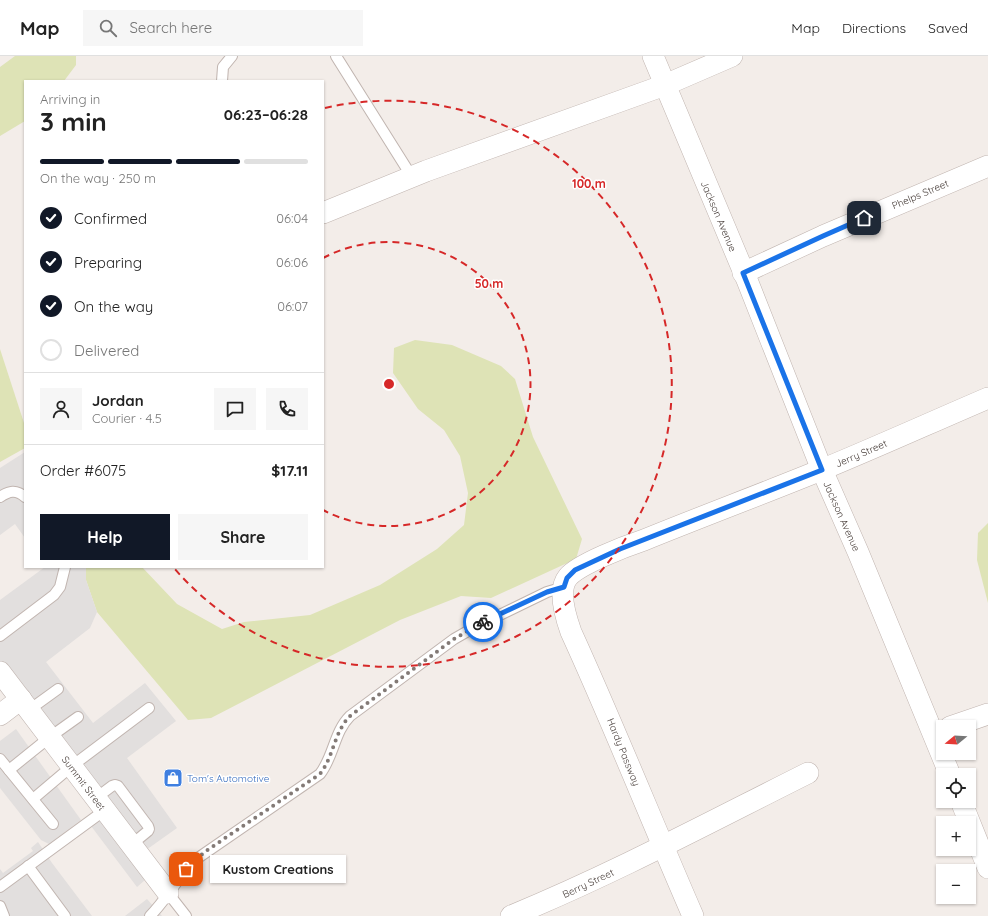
<!DOCTYPE html>
<html lang="en">
<head>
<meta charset="utf-8">
<style>
  body { margin:0; font-family:Quicksand,sans-serif; background:#f6f6f6; color:#222; height:100vh; display:flex; flex-direction:column; font-size:15px; white-space:nowrap }
  * { box-sizing:border-box; margin:0 }
  p { font-size:13px; color:#767676 }
  .icon { flex:none; width:22px; height:22px; fill:none; stroke:currentColor; stroke-width:2; stroke-linecap:round; stroke-linejoin:round }
  .map { position:relative; flex:1; overflow:hidden }
  .drawer { position:absolute; left:24px; top:24px; width:300px; height:488px; display:flex; flex-direction:column; background:#fff; border-radius:0px; box-shadow:0 1px 3px #0004 }
  .drawer>* { flex:none }
  .needle { width:26px; rotate:252deg }
  .tools { position:absolute; left:936px; top:664px; display:grid; gap:8px }
  .tools a { display:grid; place-items:center; width:40px; height:40px; border-radius:0px; background:#fff; box-shadow:0 1px 3px #0004; font-size:20px }
  .pin { position:absolute; display:grid; place-items:center; width:34px; height:34px; color:#fff; margin:-17px; border-radius:8px; box-shadow:0 2px 6px #0006 }
  .courier { position:absolute; display:grid; place-items:center; width:40px; height:40px; margin:-20px; border:3px solid #1a73e8; border-radius:50%; background:#fff; color:#222; box-shadow:0 1px 5px #0007 }
  .bubble { position:absolute; height:28px; border-radius:0px; background:#fff; box-shadow:0 1px 3px #0004; font-size:13px; font-weight:700; line-height:28px; text-align:center }
  .headline em { font-style:normal; font-weight:700 }
  .headline div { display:flex; flex-direction:column-reverse }
  .headline { display:flex; align-items:center; justify-content:space-between; height:68px; padding:0 16px }
  h1 { font-size:26px; font-weight:700; line-height:30px }
  .bar { display:grid; grid-template-columns:repeat(4,1fr); gap:6px 4px; align-content:center; height:48px; padding:0 16px }
  .bar i { height:5px; border-radius:3px; background:#e0e0e0 }
  .bar .current { background:#111827 }
  .bar p { grid-column:span 4 }
  .line { display:flex; align-items:center; gap:10px; padding:0 16px; border-top:1px solid #e0e0e0 }
  .line div { flex:1 }
  .round { display:grid; place-items:center; flex:none; width:42px; height:42px; border-radius:0px; background:#f6f6f6 }
  ol { padding:0 16px; list-style:none }
  li { display:flex; align-items:center; gap:12px; height:44px }
  li p { margin-inline-start:auto }
  li .icon { padding:4px; border-radius:50%; background:#111827; color:#fff; stroke-width:4 }
  li:last-child { color:#767676 }
  li i { width:22px; height:22px; border:2px solid #e0e0e0; border-radius:50% }
  .button { display:flex; gap:8px; margin-top:auto; padding:8px 16px }
  .button a { flex:1; height:46px; border-radius:0px; background:#111827; color:#fff; font-size:16px; font-weight:700; line-height:46px; text-align:center }
  .button a+a { background:#f6f6f6; color:#222 }
  header { display:flex; align-items:center; gap:24px; box-sizing:border-box; height:56px; padding:0 20px; background:#fff; border-bottom:1px solid #e0e0e0 }
  header strong { font-size:19px }
  nav { display:flex; gap:22px; margin-inline-start:auto; font-size:14px }
  .search { width:280px; height:36px; background:#f6f6f6; display:flex; align-items:center; gap:10px; box-sizing:border-box; padding:0 14px; border-radius:0px; color:#767676; font-size:15px }
  .map>svg:first-child { display:block }
</style>
</head>
<body>
<header>
<strong>Map</strong>
<div class="search"><svg class="icon" aria-label="search" viewBox="0 0 24 24"><circle cx="10" cy="10" r="6"/><path d="M15 15l6 6"/></svg>Search here</div>
<nav><a>Map</a><a>Directions</a><a>Saved</a></nav>
</header>
<div class="map">
<svg width="988" height="860" viewBox="0 0 988 860">
  <rect width="100%" height="100%" fill="#f3ede9"/>
  <g fill="#dee3b6">
    <path d="M15,0H76V9L64,25H25V65L0,80V11Z"/>
    <path d="M415,284L452,289L501,310L515,323L533,381L582,483L576,503L491,542L461,540L400,564L211,662L188,664L97,556L86,524V511H142L177,548L222,573L244,566L310,559L380,529L437,493L464,469L468,437L460,400L444,374L418,353L393,317L394,292Z"/>
    <path d="M0,293L25,370V392L0,406Z"/>
    <path d="M988,467V547L977,504L978,477Z"/>
  </g>
  <g fill="#e2dfde">
    <path d="M25,396V482L15,468L0,479V412Z"/>
    <path d="M45,511H86V524L97,556L90,572L46,606L93,667L145,627L176,665L127,702L177,772L139,799L145,824L137,831L88,766L104,754L0,616V544Z"/>
    <path d="M16,673L81,764L49,788L41,784L0,732V685Z"/>
    <path d="M38,786L52,807L92,860H0V813L3,817L33,795L31,792Z"/>
    <path d="M147,843L162,860H125Z"/>
  </g>
  <g fill="none" stroke-linecap="round" stroke-linejoin="round">
    <defs>
      <g id="lane">
        <path d="M336,0L412,121"/>
        <path d="M222,25L223,11L232,0"/>
        <path d="M0,441C9,435 16,433 25,441"/>
        <path d="M0,580L54,539L60,531L65,511"/>
        <path d="M29,654L58,633"/>
        <path d="M0,703L53,768"/>
        <path d="M9,714L50,681L78,661"/>
        <path d="M96,742L112,730L115,729L118,730L148,770L149,773L148,775L131,789"/>
        <path d="M33,743L72,710L149,652"/>
        <path d="M28,810L65,860"/>
        <path d="M0,831L105,754"/>
        <path d="M168,837L186,860"/>
        <path d="M0,850L4,860"/>
        <path d="M150,860C167,843 178,821 195,804L320,718C334,700 334,676 350,660L454,583L475,571L547,536L564,531"/>
      </g>
      <g id="street">
        <path d="M653,0L747,224L822,414L858,496L950,719"/>
        <path d="M323,157L426,115L665,29L732,0"/>
        <path d="M743,217L823,180L988,110"/>
        <path d="M0,616L168,837"/>
        <path d="M0,659L21,643"/>
        <path d="M950,671L988,658"/>
        <path d="M961,745L988,812"/>
        <path d="M511,860C613,818 710,766 808,717"/>
        <path d="M693,860C652,766 614,670 571,576C566,562 557,534 568,521C579,508 626,490 644,484C703,460 762,438 821,414C877,391 932,366 988,342"/>
      </g>
    </defs>
    <use href="#lane" stroke="#c1b5b0" stroke-width="12"/>
    <use href="#street" stroke="#c1b5b0" stroke-width="22"/>
    <use href="#lane" stroke="#fff" stroke-width="10"/>
    <use href="#street" stroke="#fff" stroke-width="21"/>
  </g>
  <g fill="none" stroke-linecap="round" stroke-linejoin="round">
    <path stroke="#837a76" stroke-width="4" stroke-dasharray="0 7.2" d="M186,813L195,804L206,795L320,718C334,700 334,676 350,660L454,583L483,566"/>
    <path stroke="#1a73e8" stroke-width="5" d="M483,566L547,536L564,531L567,522L575,514L620,493L822,414L743,217L823,180L864,162"/>
  </g>
  <g fill="none" stroke="#d62828" stroke-width="2" stroke-dasharray="7 5">
    <path d="M323 202A142 142 0 1 1 323 454"/>
    <path d="M325 52A283 283 0 1 1 174 512"/>
  </g>
  <defs>
    <symbol id="shop-square" viewBox="-11 -11 22 22"><rect x="-9" y="-9" width="18" height="18" rx="4" fill="#3f7fe0" stroke="#fff"/><path d="M-5-2.5h2.3a2.7 3.5 0 0 1 5.4 0H5L5.5 6h-11ZM-1.5-2.5h3a1.5 2.3 0 0 0-3 0Z" fill="#fff"/></symbol>
  </defs>
  <g fill-rule="evenodd">
    <use href="#shop-square" x="162" y="711" width="22" height="22"/>
  </g>
  <g text-anchor="middle" stroke-width="3" stroke-linejoin="round" paint-order="stroke">
    <g font-size="10" fill="#463c38" stroke="#fff">
      <text transform="translate(920 138) rotate(-23)" y="4">Phelps Street</text>
      <text transform="translate(719 160) rotate(67)" y="4">Jackson Avenue</text>
      <text transform="translate(861 397) rotate(-23)" y="4">Jerry Street</text>
      <text transform="translate(842 460) rotate(66)" y="4">Jackson Avenue</text>
      <text transform="translate(624 696) rotate(68)" y="4">Hardy Passway</text>
      <text transform="translate(84 727) rotate(53)" y="4">Summit Street</text>
      <text transform="translate(588 827) rotate(-25)" y="4">Berry Street</text>
    </g>
    <g font-size="10" fill="#366cbe" stroke="#fff" text-anchor="start">
      <text x="187" y="726">Tom's Automotive</text>
    </g>
  </g>
  <circle cx="389" cy="328" r="6" fill="#d62828" stroke="#fff" stroke-width="2"/>
  <g font-size="12" text-anchor="middle" font-weight="bold" fill="#d62828" stroke="#fff" stroke-width="3" stroke-linejoin="round" paint-order="stroke">
    <text x="589" y="132">100 m</text>
    <text x="489" y="232">50 m</text>
  </g>
</svg>
<div class="tools">
<a><svg class="needle" viewBox="-14 -14 28 28"><path d="M0-13l5 13h-10z" fill="#e53935"/><path d="M0 13l5-13h-10z" fill="#767676"/></svg></a>
<a><svg class="icon" aria-label="locate" viewBox="0 0 24 24"><circle cx="12" cy="12" r="6"/><path d="M12 2v4M12 18v4M2 12h4M18 12h4"/></svg></a>
<a>+</a>
<a>−</a>
</div>
<div class="pin" style="left:186px;top:813px;background:#ea580c"><svg class="icon" aria-label="bag" viewBox="0 0 24 24"><path d="M5 8h14l-1 12H6zM9 8a3 3 0 0 1 6 0"/></svg></div>
<div class="pin" style="left:864px;top:162px;background:#1f2937"><svg class="icon" aria-label="home" viewBox="0 0 24 24"><path d="M3 11l9-7 9 7M6 9v11h12V9"/></svg></div>
<div class="courier" style="left:483px;top:566px"><svg class="icon" aria-label="bike" viewBox="0 0 24 24"><circle cx="6" cy="16" r="4"/><circle cx="18" cy="16" r="4"/><path d="M6 16l4-8h5l3 8M10 8l3 8H6M13 5h3"/></svg></div>
<div class="bubble" style="left:210px;top:799px;width:136px">Kustom Creations</div>
<section class="drawer">
<div class="headline"><div><h1>3 min</h1><p>Arriving in</p></div><em>06:23–06:28</em></div>
<div class="bar"><i class="current"></i><i class="current"></i><i class="current"></i><i></i><p>On the way · 250 m</p></div>
<ol>
<li><svg class="icon" aria-label="check" viewBox="0 0 24 24"><path d="M5 12l5 5 9-10"/></svg>Confirmed<p>06:04</p></li>
<li><svg class="icon" aria-label="check" viewBox="0 0 24 24"><path d="M5 12l5 5 9-10"/></svg>Preparing<p>06:06</p></li>
<li><svg class="icon" aria-label="check" viewBox="0 0 24 24"><path d="M5 12l5 5 9-10"/></svg>On the way<p>06:07</p></li>
<li><i></i>Delivered</li>
</ol>
<div class="line" style="height:72px"><a class="round"><svg class="icon" aria-label="person" viewBox="0 0 24 24"><circle cx="12" cy="8" r="4"/><path d="M4 21q1-7 8-7t8 7"/></svg></a><div><b>Jordan</b><p>Courier · 4.5</p></div><a class="round"><svg class="icon" aria-label="chat" viewBox="0 0 24 24"><path d="M4 5h16v11H9l-5 4z"/></svg></a><a class="round"><svg class="icon" aria-label="phone" viewBox="0 0 24 24"><path d="M5 4h4l2 5-3 2q2 4 5 5l2-3 5 2v4C11 20 4 13 5 4z"/></svg></a></div>
<div class="line" style="height:52px"><div>Order #6075</div><b>$17.11</b></div>
<div class="button"><a>Help</a><a>Share</a></div>
</section>
</div>
</body>
</html>
